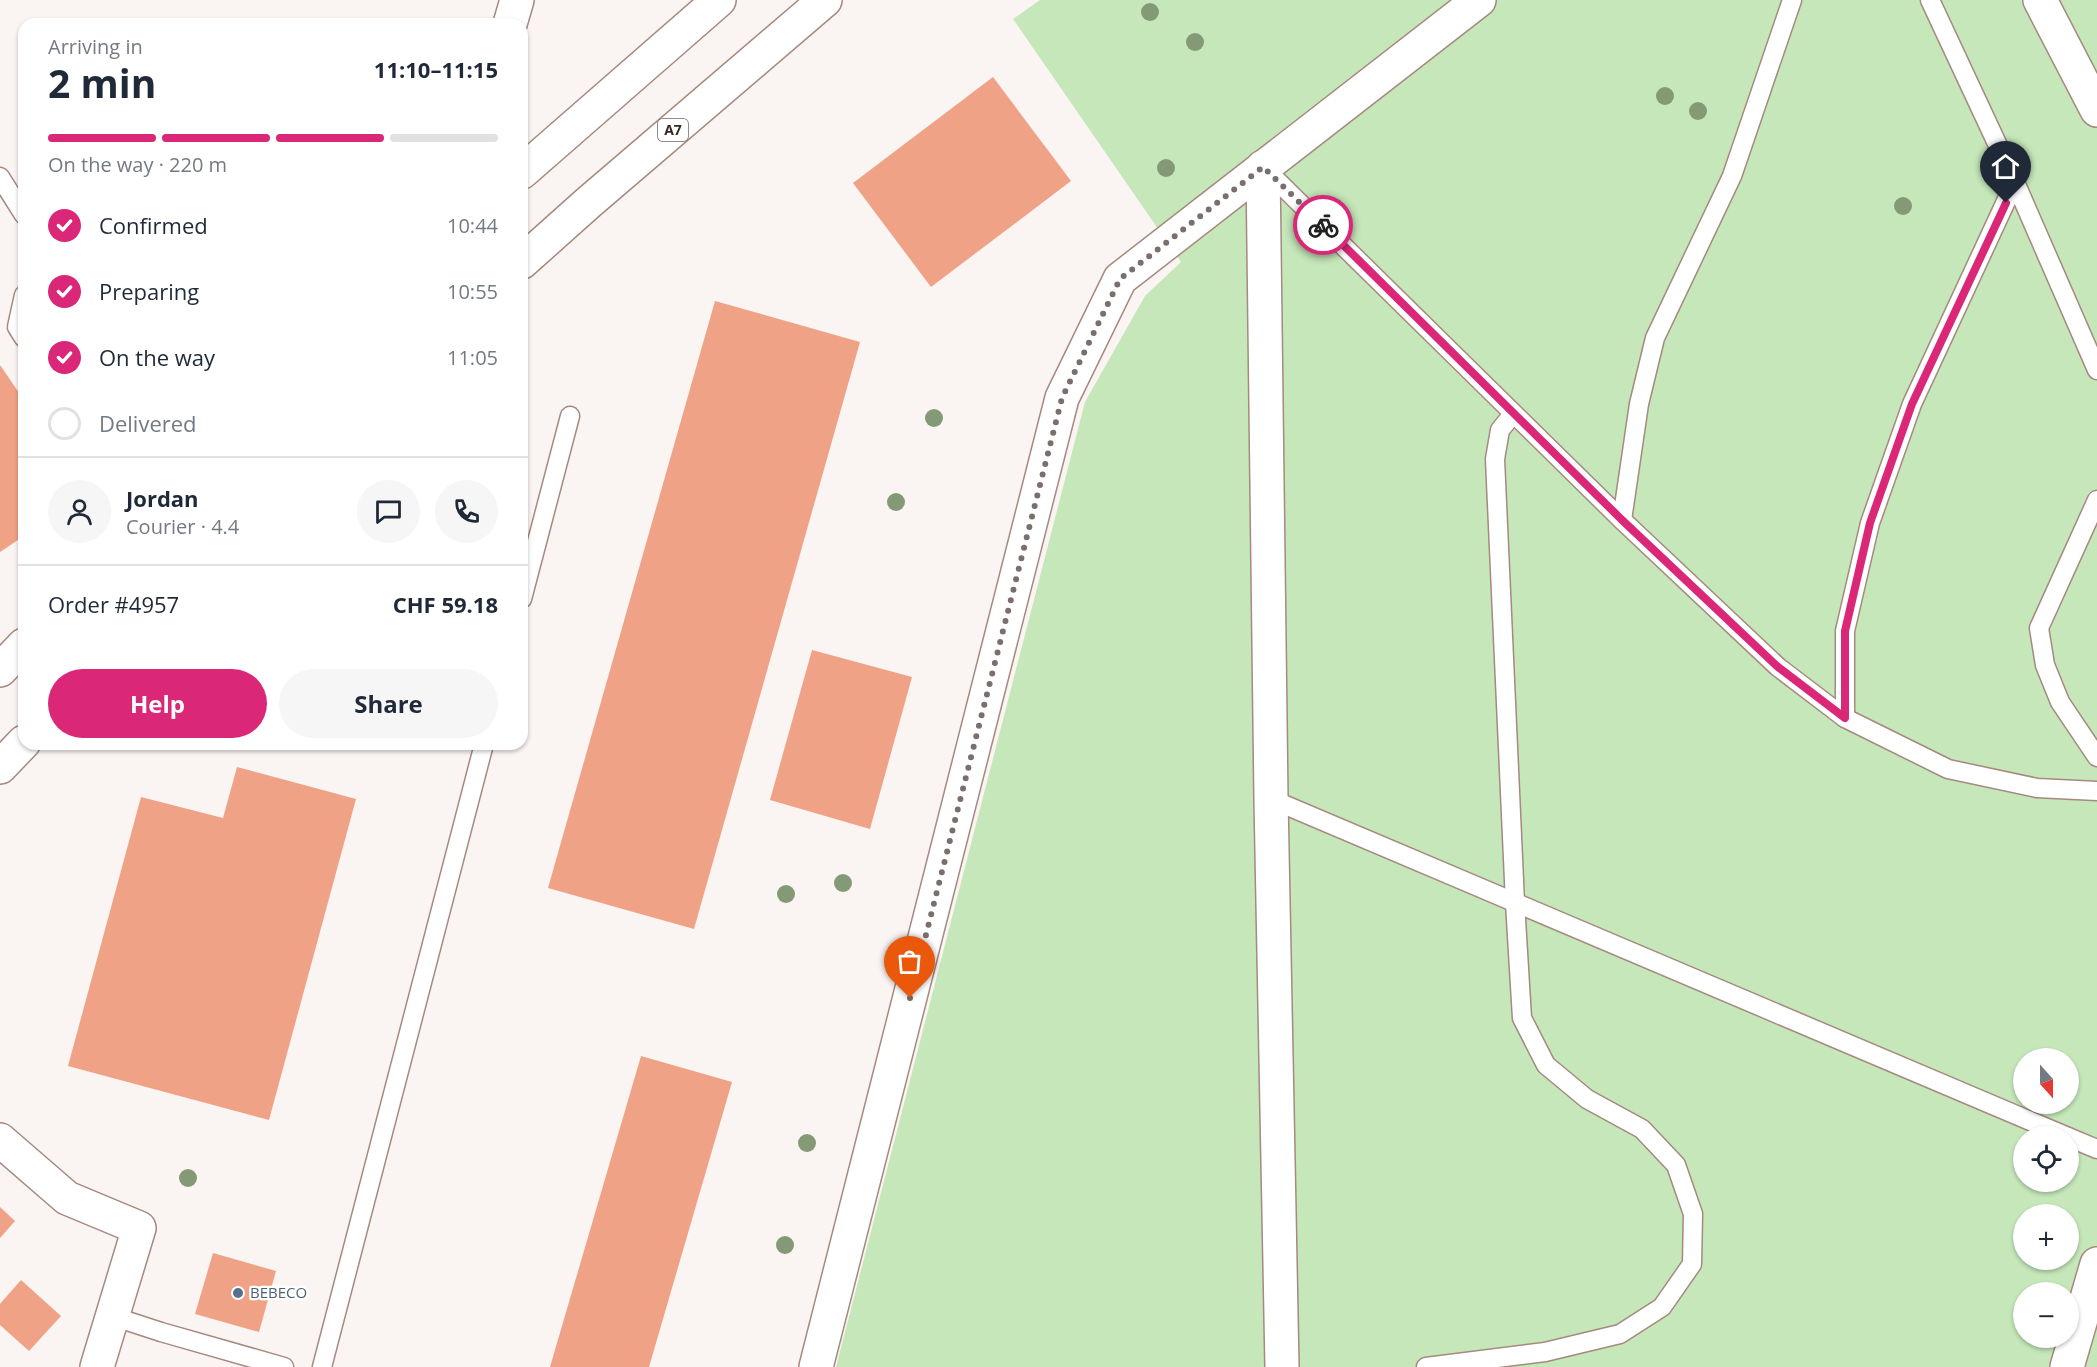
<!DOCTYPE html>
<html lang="en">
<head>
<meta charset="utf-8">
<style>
  body { margin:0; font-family:"Open Sans",sans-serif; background:#f6f6f7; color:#1f2937; height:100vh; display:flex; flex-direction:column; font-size:22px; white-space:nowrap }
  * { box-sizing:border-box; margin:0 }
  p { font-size:20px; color:#747a83 }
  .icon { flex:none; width:33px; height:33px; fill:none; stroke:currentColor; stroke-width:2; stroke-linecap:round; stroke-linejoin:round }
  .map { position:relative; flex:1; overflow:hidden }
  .drawer { position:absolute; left:18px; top:18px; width:510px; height:732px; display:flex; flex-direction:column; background:#fff; border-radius:18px; box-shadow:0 2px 4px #0004 }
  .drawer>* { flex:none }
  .needle { width:39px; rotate:159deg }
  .buttons { position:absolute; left:2013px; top:1048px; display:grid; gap:12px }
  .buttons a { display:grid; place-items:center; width:66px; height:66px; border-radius:50%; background:#fff; box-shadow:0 2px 4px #0004; font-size:30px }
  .pin { position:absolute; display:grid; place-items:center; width:51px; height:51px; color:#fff; margin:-62px -26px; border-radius:50% 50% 50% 0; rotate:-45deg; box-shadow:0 0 6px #0007 }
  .pin .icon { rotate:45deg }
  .courier { position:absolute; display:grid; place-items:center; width:60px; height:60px; margin:-30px; border:4px solid #db2777; border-radius:50%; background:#fff; color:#222; box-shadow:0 2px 8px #0007 }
  .head em { font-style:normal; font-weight:700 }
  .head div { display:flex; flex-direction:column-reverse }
  .head { display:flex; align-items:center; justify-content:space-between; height:102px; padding:0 30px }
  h1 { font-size:39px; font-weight:700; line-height:45px }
  .bar { display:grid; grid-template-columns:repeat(4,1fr); gap:9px 6px; align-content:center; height:72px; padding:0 30px }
  .bar i { height:8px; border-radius:4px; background:#e0e1e3 }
  .bar .selected { background:#db2777 }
  .bar p { grid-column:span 4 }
  .line { display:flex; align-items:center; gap:15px; padding:0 30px; border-top:2px solid #e0e1e3 }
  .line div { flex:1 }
  .round { display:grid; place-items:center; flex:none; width:63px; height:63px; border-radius:32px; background:#f6f6f7 }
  ol { padding:0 30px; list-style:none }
  li { display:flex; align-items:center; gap:18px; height:66px }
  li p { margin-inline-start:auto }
  li .icon { padding:6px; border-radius:50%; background:#db2777; color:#fff; stroke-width:4 }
  li:last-child { color:#747a83 }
  li i { width:33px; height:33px; border:3px solid #e0e1e3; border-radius:50% }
  .action { display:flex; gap:12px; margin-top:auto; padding:12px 30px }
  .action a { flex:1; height:69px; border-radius:36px; background:#db2777; color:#fff; font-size:24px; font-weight:700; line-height:69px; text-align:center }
  .action a+a { background:#f6f6f7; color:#1f2937 }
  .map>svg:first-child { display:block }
</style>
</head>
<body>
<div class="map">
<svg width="2097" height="1367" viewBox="0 0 2097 1367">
  <rect width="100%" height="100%" fill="#faf4f2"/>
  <path fill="#c5e7ba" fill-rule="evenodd" d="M1040,0H2097V1367H836L1085,402L1145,296L1181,262L1013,19ZM2024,1059H2068V1104H2024ZM2024,1137H2068V1182H2024ZM2024,1215H2068V1260H2024ZM2024,1293H2068V1338H2024Z"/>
  <g fill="#f0a286">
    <path d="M993,77L1071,181L931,287L853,183Z"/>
    <path d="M715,301L860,342L694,929L548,888Z"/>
    <path d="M0,365L24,400V536L0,552Z"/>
    <path d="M812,650L912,677L870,829L770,800Z"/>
    <path d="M237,767L356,799L269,1120L68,1066L141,797L223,818Z"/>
    <path d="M641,1056L732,1082L649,1367H550Z"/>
    <path d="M0,1207L15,1221L0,1238Z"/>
    <path d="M213,1253L276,1271L259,1332L195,1314Z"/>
    <path d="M21,1280L61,1316L29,1351L0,1325V1304Z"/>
  </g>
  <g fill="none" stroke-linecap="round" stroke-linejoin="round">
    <defs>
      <g id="service">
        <path d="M1930,0L2015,182L2097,370"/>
        <path d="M1263,167L1622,520L1778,667L1845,718L1948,769L2037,788L2097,791"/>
        <path d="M0,177L24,215"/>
        <path d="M24,295L17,327L24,338"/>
        <path d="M2097,500L2039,628L2045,665L2060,702L2097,757"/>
        <path d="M1622,520L1639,404L1655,338L1732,176L1792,0"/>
        <path d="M522,599L570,416"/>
        <path d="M1845,718V631L1870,523L1912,404L2015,182"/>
        <path d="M1271,799L2068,1137"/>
        <path d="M2068,1137L2097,1149"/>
        <path d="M112,1316L161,1332L284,1367"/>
        <path d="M322,1367L484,744"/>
        <path d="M1426,1367L1545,1352L1620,1334L1662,1307L1692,1264L1693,1214L1676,1165L1642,1129L1587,1099L1546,1065L1522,1018L1515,903L1495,459L1500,430L1513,414"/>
      </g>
      <g id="minor">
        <path d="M2040,0L2097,110"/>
        <path d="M510,24L517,0"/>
        <path d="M1263,167L1271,799L1282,1367"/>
        <path d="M0,1140L67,1198L139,1228L97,1367"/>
        <path d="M816,1367L1062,398L1120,279L1479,0"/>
        <path d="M2067,1367L2097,1264"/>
      </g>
      <g id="motorway">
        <path d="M522,172L719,0"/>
        <path d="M522,262L588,203L825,0"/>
        <path d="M0,670L24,645"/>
        <path d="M0,767L24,742"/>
      </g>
    </defs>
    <use href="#service" stroke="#a6897f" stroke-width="21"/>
    <use href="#minor" stroke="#a6897f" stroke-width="36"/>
    <use href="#motorway" stroke="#a6897f" stroke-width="36"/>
    <use href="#service" stroke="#fff" stroke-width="18"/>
    <use href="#minor" stroke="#fff" stroke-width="33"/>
    <use href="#motorway" stroke="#fff" stroke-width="33"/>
  </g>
  <g fill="#849a77">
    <circle cx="1150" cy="12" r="9"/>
    <circle cx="1195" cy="42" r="9"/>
    <circle cx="1665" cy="96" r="9"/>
    <circle cx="1698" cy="111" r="9"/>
    <circle cx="1166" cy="168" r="9"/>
    <circle cx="1903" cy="206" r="9"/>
    <circle cx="934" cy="418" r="9"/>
    <circle cx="896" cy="502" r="9"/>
    <circle cx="843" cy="883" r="9"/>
    <circle cx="786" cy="894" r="9"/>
    <circle cx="807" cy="1143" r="9"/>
    <circle cx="188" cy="1178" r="9"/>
    <circle cx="785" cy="1245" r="9"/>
  </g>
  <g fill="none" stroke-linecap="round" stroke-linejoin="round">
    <path stroke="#796f6c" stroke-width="6" stroke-dasharray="0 10.8" d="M910,998L1062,398L1120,279L1263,167L1323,225"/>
    <path stroke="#db2777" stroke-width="8" d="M1323,225L1622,520L1778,667L1845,718V631L1870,523L1912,404L2006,203"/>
  </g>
  <circle fill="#5c6f8a" stroke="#fff" stroke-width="2" cx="238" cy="1293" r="6"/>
  <g text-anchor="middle" stroke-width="4.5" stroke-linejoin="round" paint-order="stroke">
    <rect fill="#fff" stroke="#716866" stroke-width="1.5" x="658" y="119" width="30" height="22" rx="4.5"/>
    <g font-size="14" font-weight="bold" fill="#342824">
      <text x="673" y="135">A7</text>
    </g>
    <g font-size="15" fill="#4e5e75" stroke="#fff" text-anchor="start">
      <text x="250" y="1298">BEBECO</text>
    </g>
  </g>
</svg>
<div class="buttons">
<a><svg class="needle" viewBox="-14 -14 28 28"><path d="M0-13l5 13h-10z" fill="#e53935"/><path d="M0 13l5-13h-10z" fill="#747a83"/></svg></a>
<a><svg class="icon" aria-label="locate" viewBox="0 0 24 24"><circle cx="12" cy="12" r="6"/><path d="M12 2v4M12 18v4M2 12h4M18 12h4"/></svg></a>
<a>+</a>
<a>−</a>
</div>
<div class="pin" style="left:910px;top:998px;background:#ea580c"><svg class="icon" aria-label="bag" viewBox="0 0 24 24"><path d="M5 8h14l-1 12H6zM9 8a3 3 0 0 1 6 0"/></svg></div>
<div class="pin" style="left:2006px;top:203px;background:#1f2937"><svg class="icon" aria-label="home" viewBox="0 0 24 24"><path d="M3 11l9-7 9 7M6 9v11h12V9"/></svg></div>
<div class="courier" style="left:1323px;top:225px"><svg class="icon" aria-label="bike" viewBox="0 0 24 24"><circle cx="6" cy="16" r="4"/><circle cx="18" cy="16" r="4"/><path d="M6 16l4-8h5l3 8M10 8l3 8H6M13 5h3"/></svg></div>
<section class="drawer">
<div class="head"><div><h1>2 min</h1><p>Arriving in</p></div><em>11:10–11:15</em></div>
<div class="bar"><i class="selected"></i><i class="selected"></i><i class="selected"></i><i></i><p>On the way · 220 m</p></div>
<ol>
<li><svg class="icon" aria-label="check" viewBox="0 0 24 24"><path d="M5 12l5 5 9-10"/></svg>Confirmed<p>10:44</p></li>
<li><svg class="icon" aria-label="check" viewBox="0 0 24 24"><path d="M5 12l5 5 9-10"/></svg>Preparing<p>10:55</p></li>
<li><svg class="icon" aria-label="check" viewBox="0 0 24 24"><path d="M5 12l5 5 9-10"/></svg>On the way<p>11:05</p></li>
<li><i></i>Delivered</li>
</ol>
<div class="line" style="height:108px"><a class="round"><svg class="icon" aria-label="person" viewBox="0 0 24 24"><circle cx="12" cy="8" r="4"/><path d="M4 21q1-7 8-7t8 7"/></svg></a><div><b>Jordan</b><p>Courier · 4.4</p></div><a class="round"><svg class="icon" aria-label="chat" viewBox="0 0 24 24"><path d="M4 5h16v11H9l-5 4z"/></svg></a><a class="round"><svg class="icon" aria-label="phone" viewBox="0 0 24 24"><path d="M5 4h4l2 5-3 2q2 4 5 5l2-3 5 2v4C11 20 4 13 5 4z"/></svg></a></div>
<div class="line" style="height:78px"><div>Order #4957</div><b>CHF 59.18</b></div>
<div class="action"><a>Help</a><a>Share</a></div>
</section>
</div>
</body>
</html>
